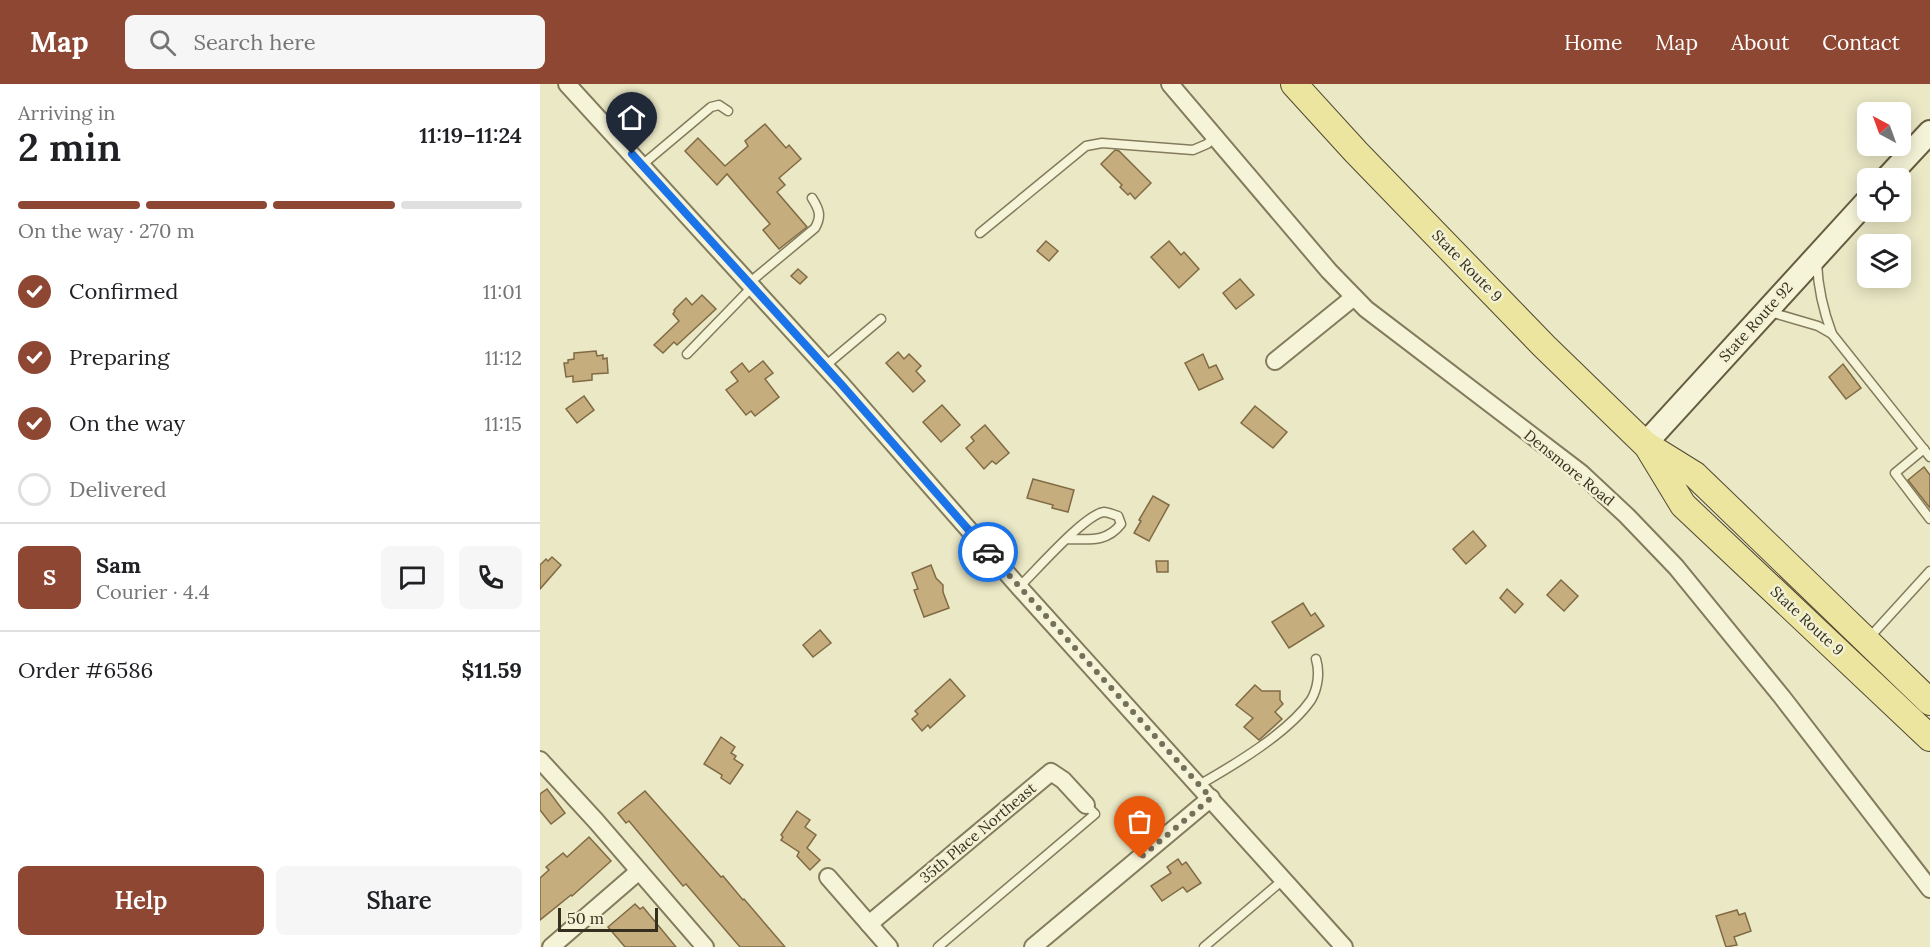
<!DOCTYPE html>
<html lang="en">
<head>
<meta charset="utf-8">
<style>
  body { margin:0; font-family:Lora,serif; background:#f6f6f6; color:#202124; height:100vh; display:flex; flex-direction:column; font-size:22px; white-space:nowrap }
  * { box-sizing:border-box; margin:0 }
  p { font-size:20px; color:#757577 }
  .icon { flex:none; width:33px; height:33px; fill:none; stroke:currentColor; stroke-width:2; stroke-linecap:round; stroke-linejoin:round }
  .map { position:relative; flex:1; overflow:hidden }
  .drawer { display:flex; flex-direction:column; background:#fff; width:540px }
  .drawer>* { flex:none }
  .needle { width:39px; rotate:319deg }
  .fabs { position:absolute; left:1317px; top:18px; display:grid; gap:12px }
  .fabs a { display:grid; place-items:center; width:54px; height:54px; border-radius:9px; background:#fff; box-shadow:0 3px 15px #0003; font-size:30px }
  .scale { position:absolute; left:18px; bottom:15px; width:100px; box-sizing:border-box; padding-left:6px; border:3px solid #352f1f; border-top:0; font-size:16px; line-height:21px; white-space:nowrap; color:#352f1f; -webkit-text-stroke:4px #f3f1d4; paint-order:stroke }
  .pin { position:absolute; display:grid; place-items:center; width:51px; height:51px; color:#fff; margin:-62px -26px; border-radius:50% 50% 50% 0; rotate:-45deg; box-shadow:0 0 6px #0007 }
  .pin .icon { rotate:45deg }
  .courier { position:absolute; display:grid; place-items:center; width:60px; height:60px; margin:-30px; border:4px solid #1a73e8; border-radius:50%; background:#fff; color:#222; box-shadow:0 2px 8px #0007 }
  .summary em { font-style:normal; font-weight:600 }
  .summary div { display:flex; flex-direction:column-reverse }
  .summary { display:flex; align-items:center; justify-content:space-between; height:102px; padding:0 18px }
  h1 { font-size:39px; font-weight:600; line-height:45px }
  .bar { display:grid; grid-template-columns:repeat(4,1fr); gap:9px 6px; align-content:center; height:72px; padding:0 18px }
  .bar i { height:8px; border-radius:4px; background:#e0e0e0 }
  .bar .active { background:#8e4732 }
  .bar p { grid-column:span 4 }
  .line { display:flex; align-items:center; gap:15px; padding:0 18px; border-top:2px solid #e0e0e0 }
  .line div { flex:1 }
  .round { display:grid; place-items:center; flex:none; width:63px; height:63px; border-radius:9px; background:#f6f6f6 }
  ol { padding:0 18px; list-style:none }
  li { display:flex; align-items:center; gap:18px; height:66px }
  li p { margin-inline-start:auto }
  li .icon { padding:6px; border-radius:50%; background:#8e4732; color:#fff; stroke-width:4 }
  li:last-child { color:#757577 }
  li i { width:33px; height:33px; border:3px solid #e0e0e0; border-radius:50% }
  .action { display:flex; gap:12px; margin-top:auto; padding:12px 18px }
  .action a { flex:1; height:69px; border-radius:9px; background:#8e4732; color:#fff; font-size:24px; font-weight:600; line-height:69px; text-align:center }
  .action a+a { background:#f6f6f6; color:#202124 }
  header { display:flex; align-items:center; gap:36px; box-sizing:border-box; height:84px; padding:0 30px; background:#8e4732; color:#fff }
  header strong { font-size:28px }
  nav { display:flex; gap:33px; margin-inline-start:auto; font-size:21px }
  .search { width:420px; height:54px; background:#f6f6f6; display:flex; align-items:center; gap:15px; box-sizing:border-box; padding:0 21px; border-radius:9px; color:#757577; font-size:22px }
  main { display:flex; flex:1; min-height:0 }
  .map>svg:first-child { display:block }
</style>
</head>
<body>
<header>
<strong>Map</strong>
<div class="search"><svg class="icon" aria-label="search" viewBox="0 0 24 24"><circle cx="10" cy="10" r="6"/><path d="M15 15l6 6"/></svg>Search here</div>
<nav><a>Home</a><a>Map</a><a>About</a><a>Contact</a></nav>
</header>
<main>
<section class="drawer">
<div class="summary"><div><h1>2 min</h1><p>Arriving in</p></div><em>11:19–11:24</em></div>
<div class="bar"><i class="active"></i><i class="active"></i><i class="active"></i><i></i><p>On the way · 270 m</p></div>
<ol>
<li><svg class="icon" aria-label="check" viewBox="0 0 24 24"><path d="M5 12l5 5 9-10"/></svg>Confirmed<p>11:01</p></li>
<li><svg class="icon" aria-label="check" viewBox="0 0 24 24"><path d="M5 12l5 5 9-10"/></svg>Preparing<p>11:12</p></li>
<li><svg class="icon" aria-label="check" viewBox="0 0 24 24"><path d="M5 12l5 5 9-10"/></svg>On the way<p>11:15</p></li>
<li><i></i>Delivered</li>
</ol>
<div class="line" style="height:108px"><b class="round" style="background:#8e4732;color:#fff">S</b><div><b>Sam</b><p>Courier · 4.4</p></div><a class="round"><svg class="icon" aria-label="chat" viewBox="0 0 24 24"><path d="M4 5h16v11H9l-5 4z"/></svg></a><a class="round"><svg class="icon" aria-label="phone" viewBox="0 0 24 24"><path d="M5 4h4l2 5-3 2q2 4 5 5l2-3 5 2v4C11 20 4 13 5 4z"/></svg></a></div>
<div class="line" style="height:78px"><div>Order #6586</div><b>$11.59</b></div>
<div class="action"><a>Help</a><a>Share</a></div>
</section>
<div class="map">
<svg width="1390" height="863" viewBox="0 0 1390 863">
  <rect width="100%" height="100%" fill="#eae8c5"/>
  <g fill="#c6ad7e" stroke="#816b45" stroke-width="1.5">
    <path d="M225,40L246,64L249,61L261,75L239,94L245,101L237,108L267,143L239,165L223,146L230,140L187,90L177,101L145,67L158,54L185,82L208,62L205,57Z"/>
    <path d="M575,66L579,67L611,99L595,115L590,109L588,111L580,103L582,101L561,80Z"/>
    <path d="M506,157L518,167L509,177L497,167Z"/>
    <path d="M629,157L641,171L644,168L659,185L639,204L611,173Z"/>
    <path d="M258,185L267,193L260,200L251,192Z"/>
    <path d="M700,195L714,211L696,225L683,209Z"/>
    <path d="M162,211L176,225L137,261L134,258L123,269L114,261L139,237L133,230L135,227L134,226L146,214L152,221Z"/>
    <path d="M56,267L57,272L63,271V275L67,274L68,289L52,290V296L33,298V292L26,293L24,279H28V276L34,275V269Z"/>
    <path d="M358,268L364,275L369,270L381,282L376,287L385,297L373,308L346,279Z"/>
    <path d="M663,270L669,284L676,281L683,295L659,306L645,279Z"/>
    <path d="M223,277L233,289L225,295L239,313L215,332L211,327L206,331L186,306L198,297L191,288L202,279L209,288Z"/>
    <path d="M1303,280L1321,304L1306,315L1289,293Z"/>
    <path d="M44,312L54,326L37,339L26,325Z"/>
    <path d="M402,321L420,341L401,358L383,338Z"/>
    <path d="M715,322L747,348L733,364L701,339Z"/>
    <path d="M445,341L469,369L456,380L452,377L444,385L426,364L434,357L431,353Z"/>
    <path d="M1384,383L1390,391V424L1368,396Z"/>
    <path d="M493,395L534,406L528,428L512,424L513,421L487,414Z"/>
    <path d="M613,412L629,421L609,457L594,449L601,437L599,436Z"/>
    <path d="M933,447L946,462L926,480L913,465Z"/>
    <path d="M12,473L21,481L0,505V481L6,475L8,477Z"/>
    <path d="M616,477H628V488H617Z"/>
    <path d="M391,481L396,494L403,501V508L409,524L384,533L374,506L378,505L372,489Z"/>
    <path d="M1021,496L1038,512L1024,527L1007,511Z"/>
    <path d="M967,505L983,520L975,529L960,514Z"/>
    <path d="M763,519L771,532L775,529L784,542L749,564L732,538Z"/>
    <path d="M280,546L291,559L273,573L263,561Z"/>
    <path d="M410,595L425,612L390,644L388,641L382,647L372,635L378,630L375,627Z"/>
    <path d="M715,601L722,607H740V616L743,620L735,628L742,635L719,656L704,643L713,634L696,621Z"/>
    <path d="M181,653L195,663L191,669L196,672L194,675L203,681L190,700L181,694L182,691L164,680Z"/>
    <path d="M7,705L25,729L11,740L0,726V710Z"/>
    <path d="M105,707L181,793L183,792L203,816L204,815L245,863H200L146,800L143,802L89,737L86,739L78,729Z"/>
    <path d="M257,727L270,736L265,743L276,751L267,764L280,776L270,786L257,772L259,768L241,756L243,753L241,751Z"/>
    <path d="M49,753L71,777L32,812L31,811L0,836V794L9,786L6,783L23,769L27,773Z"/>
    <path d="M638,775L642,781L646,778L661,799L647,808L643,803L622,817L611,802L631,789L627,783Z"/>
    <path d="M95,820L100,825L103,823L136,863H85L68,843Z"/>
    <path d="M1197,826L1199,831L1205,829L1211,847L1194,853L1197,861L1186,863L1176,832Z"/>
  </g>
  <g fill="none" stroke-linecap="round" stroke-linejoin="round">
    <defs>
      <g id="lane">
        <path d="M102,81L171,23L179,21L188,27"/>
        <path d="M440,149L546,62L562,59L653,66L667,60L675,53"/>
        <path d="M1277,179C1278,205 1283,226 1292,250L1390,373"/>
        <path d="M209,199L275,144C282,132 279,125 272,114"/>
        <path d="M1230,228L1278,242L1292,250"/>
        <path d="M147,270L212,203"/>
        <path d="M285,282L341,235"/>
        <path d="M1384,365L1355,389L1390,435"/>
        <path d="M479,503C495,488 545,430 564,428C568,428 574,431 578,432L581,440C566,459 549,455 527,455"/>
        <path d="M1329,554L1390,487"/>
        <path d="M659,701C694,681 748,649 771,616C778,604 780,588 776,575"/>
        <path d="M398,863L555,730L546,721"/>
        <path d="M664,863L744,795"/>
      </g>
      <g id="street">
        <path d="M27,0L301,300L479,503L804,863"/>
        <path d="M630,0L789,187L826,225L1041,389L1087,432L1136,483L1242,613L1390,805"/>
        <path d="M735,277L814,213"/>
        <path d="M0,676L56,737L165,863"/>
        <path d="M288,793L349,863"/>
        <path d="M329,840L511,688L523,696L546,721"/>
        <path d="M11,863L99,787"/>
        <path d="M493,863L671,714"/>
      </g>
      <g id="secondary">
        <path d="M1347,94L1390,48"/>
        <path d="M1105,360L1328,116"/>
      </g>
      <g id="primary">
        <path d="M754,0L816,68L1004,262L1105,360L1155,391L1390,618"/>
        <path d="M1109,365L1143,421L1390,654"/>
      </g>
    </defs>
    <use href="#lane" stroke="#847b5d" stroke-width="11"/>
    <use href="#street" stroke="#847b5d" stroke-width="20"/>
    <use href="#secondary" stroke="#665c40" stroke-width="26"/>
    <use href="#primary" stroke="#524831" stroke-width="28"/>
    <use href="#lane" stroke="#f6f4d8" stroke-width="8"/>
    <use href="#street" stroke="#f6f4d8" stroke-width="16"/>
    <use href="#secondary" stroke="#f6f4d8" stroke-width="22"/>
    <use href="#primary" stroke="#ebe5a0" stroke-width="26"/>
  </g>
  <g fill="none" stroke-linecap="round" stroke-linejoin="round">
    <path stroke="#747059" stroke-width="6" stroke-dasharray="0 10.8" d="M448,468L671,714L600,774"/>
    <path stroke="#1a73e8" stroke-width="8" d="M92,70L301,300L448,468"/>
  </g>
  <g text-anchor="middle" stroke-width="5" stroke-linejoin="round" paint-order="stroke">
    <g font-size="15" fill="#352f1f" stroke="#f3f1d4">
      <text transform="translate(927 182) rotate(46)" y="5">State Route 9</text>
      <text transform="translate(1216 238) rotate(-48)" y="5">State Route 92</text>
      <text transform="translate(1029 384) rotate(39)" y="5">Densmore Road</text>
      <text transform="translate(1267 537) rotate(43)" y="5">State Route 9</text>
      <text transform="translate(438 749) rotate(-40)" y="5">35th Place Northeast</text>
    </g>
  </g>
</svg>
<div class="fabs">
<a><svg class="needle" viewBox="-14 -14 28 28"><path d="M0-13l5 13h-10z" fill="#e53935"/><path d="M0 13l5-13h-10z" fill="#757577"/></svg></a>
<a><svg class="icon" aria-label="locate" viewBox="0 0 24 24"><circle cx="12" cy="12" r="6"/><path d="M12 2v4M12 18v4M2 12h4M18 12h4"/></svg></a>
<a><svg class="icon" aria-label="layers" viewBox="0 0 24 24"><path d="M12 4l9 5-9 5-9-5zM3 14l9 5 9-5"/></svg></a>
</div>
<div class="scale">50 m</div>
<div class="pin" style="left:600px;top:774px;background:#ea580c"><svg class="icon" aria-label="bag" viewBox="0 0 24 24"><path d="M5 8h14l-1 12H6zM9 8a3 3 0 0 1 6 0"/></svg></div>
<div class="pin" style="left:92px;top:70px;background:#1f2937"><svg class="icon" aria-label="home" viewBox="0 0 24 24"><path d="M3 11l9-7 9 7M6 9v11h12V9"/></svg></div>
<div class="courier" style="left:448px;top:468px"><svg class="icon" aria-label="car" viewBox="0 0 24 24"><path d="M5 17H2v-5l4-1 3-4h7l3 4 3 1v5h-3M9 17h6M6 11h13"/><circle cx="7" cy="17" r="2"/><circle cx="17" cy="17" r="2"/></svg></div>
</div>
</main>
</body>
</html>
